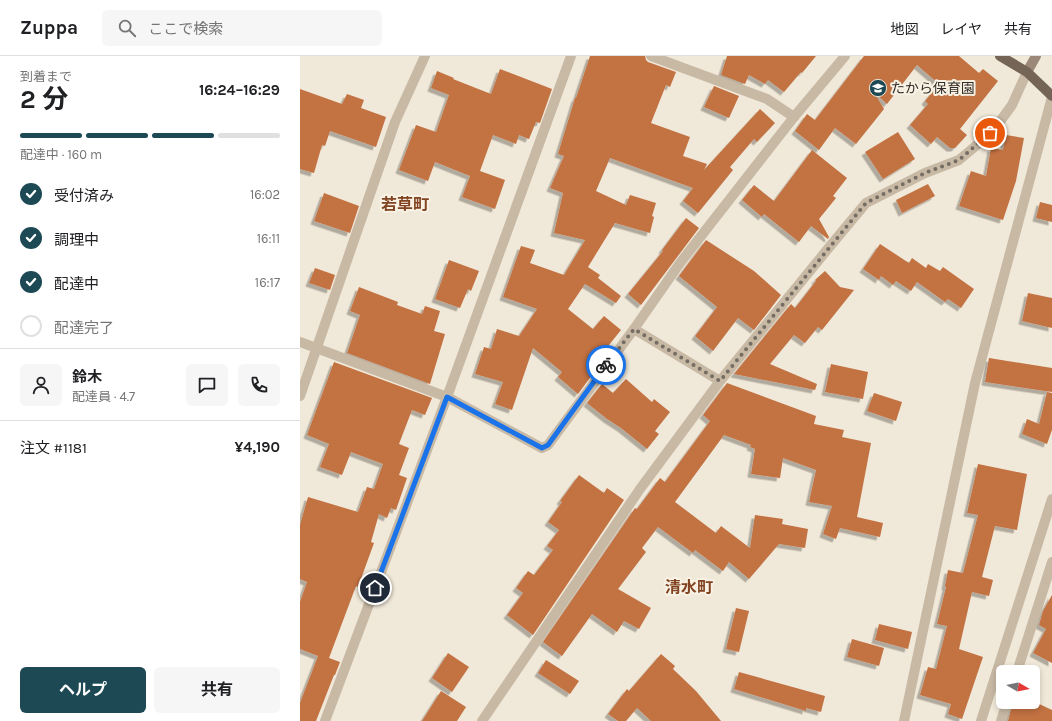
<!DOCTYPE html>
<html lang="ja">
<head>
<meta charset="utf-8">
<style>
  body { margin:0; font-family:Karla,"Noto Sans JP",sans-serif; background:#f6f6f6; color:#202124; height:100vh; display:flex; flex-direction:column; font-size:15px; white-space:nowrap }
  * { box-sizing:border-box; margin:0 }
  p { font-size:13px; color:#757577 }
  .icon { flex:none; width:22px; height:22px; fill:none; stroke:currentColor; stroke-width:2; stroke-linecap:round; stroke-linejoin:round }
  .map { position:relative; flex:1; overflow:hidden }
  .side { display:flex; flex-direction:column; background:#fff; width:300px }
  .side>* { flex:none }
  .needle { width:26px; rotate:99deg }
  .fabs { position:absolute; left:696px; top:609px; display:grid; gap:8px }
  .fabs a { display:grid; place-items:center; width:44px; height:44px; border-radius:6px; background:#fff; box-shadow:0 2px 6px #0003; font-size:20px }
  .pin { position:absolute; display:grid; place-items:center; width:34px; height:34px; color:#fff; margin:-17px; border:2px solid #fff; border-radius:50%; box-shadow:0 1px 4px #0007 }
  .courier { position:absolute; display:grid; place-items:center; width:40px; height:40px; margin:-20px; border:3px solid #1a73e8; border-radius:50%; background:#fff; color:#222; box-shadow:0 1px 5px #0007 }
  .overview em { font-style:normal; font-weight:700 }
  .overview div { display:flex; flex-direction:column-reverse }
  .overview { display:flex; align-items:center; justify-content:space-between; height:68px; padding:0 20px }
  h1 { font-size:26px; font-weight:700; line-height:30px }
  .bar { display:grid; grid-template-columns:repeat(4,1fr); gap:6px 4px; align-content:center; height:48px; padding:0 20px }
  .bar i { height:5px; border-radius:3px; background:#e0e0e0 }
  .bar .on { background:#1d4954 }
  .bar p { grid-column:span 4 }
  .line { display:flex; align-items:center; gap:10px; padding:0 20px; border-top:1px solid #e0e0e0 }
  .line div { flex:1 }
  .round { display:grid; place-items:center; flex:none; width:42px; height:42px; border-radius:6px; background:#f6f6f6 }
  ol { padding:0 20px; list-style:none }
  li { display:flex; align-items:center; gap:12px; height:44px }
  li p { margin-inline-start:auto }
  li .icon { padding:4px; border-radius:50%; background:#1d4954; color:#fff; stroke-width:4 }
  li:last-child { color:#757577 }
  li i { width:22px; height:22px; border:2px solid #e0e0e0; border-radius:50% }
  .cta { display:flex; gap:8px; margin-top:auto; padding:8px 20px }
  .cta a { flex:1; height:46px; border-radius:6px; background:#1d4954; color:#fff; font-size:16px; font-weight:700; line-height:46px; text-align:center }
  .cta a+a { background:#f6f6f6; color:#202124 }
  header { display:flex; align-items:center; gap:24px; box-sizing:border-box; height:56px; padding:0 20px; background:#fff; border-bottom:1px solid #e0e0e0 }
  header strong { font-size:19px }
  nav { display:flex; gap:22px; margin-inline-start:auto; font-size:14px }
  .search { width:280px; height:36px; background:#f6f6f6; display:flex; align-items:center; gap:10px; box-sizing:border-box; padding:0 14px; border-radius:6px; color:#757577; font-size:15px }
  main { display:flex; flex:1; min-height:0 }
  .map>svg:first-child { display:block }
</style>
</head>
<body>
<header>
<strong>Zuppa</strong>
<div class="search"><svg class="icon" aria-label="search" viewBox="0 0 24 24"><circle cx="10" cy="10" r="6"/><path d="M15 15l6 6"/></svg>ここで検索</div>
<nav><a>地図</a><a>レイヤ</a><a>共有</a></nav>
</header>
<main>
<section class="side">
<div class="overview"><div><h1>2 分</h1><p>到着まで</p></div><em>16:24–16:29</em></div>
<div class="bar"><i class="on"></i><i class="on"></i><i class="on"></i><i></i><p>配達中 · 160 m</p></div>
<ol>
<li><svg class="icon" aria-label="check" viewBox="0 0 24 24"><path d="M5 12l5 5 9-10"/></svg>受付済み<p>16:02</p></li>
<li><svg class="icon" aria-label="check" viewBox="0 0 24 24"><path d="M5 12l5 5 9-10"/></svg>調理中<p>16:11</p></li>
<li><svg class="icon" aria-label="check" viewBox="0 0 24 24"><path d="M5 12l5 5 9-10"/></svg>配達中<p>16:17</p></li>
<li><i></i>配達完了</li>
</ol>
<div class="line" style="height:72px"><a class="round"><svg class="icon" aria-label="person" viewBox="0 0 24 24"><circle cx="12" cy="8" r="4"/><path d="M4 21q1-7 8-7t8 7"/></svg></a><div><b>鈴木</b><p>配達員 · 4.7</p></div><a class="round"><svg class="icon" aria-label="chat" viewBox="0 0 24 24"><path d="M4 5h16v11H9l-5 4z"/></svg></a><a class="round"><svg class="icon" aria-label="phone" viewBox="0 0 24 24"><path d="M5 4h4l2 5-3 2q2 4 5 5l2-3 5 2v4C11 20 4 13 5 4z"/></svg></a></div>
<div class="line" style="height:52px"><div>注文 #1181</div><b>¥4,190</b></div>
<div class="cta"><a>ヘルプ</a><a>共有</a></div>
</section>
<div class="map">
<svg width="752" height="665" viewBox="0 0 752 665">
  <defs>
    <filter id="shadow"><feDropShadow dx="-3.5" dy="3.5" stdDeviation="0" flood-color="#0004"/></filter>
  </defs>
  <rect width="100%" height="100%" fill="#f0e8d8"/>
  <g fill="#c37243" filter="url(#shadow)">
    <path d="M290,0H345L346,4L348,6L376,16L370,31L366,29L351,67L390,81L383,100L407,108L404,114L460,53L475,67L457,86L454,83L430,111L433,114L398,157L383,145L393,132L310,102L296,135L326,149L330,139L356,147L352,160L354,161L350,177L315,167L288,211L300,219L298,222L321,240L316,247L285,228L268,253L293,273L304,260L321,274L292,310L293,311L289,316L292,319L278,338L258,321L262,316L233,292L212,354L195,348L203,326L175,318L184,291L191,293L197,273L219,280L237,253L203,241L221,190L235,194L230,207L264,219L285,184L254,177L263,137L250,132L264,100L258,98L275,42H276Z"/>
    <path d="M427,0H516L502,17L501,16L484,36L468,24L465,28L449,19L445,28L421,19Z"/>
    <path d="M564,0H659L679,17L683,13L698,25L660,73L667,79L655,92H650L637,81L631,88L610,69L628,48L625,45L639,28L617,9L587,48L574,36L584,53L556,88L535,72L519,94L495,75L507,58L515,64Z"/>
    <path d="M200,13L252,33L240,67L236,66L229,83L219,79L216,88L193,79L180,115L205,124L195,153L162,141L170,120L135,106L128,125L99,114L116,69L136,76L149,39L131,32L137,15L154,22L153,23L191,38Z"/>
    <path d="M414,30L439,40L429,62L404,51Z"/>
    <path d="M0,33L42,48L47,38L64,44L61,52L86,61L76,91L30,75L25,90L22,89L14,117L0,113Z"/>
    <path d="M598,76L615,103L583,123L565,96Z"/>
    <path d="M706,79L724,82L716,125L703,164L659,150L671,115L686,120L691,92L703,94Z"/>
    <path d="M512,94L547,122L533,140L536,142L519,163L529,181L528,183L511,170L499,186L464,158L462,161L442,144L454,129L474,145Z"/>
    <path d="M628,128L635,140L602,157L596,144Z"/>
    <path d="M24,137L59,150L50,177L14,165Z"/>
    <path d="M740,146L752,149V166L736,162Z"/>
    <path d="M386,162L399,172L341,249L328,238L363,195L362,194Z"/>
    <path d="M406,184L454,215L481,239L454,274L438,262L413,295L395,280L417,251L379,220Z"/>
    <path d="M580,188L609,207L612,202L626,212L628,208L640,215L643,211L674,233L661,252L648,243L645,246L617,226L611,235L596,225L593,229L581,220L579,224L563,213Z"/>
    <path d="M149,204L179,215L171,235L168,233L160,252L135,243Z"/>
    <path d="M15,212L35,219L30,234L9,227Z"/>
    <path d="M525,215L540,231L554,234L522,274L518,271L505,287L494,279L470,308L517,328L515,334L434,318L491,248L495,252L516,225L515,224Z"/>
    <path d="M59,231L98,246L97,249L122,258L125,250L140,255L134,275L145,278L130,328L47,297L60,259L50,255Z"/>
    <path d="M728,237L752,242V272L722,265Z"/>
    <path d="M689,302L752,312V336L685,326Z"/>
    <path d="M34,306L132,342L125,359L112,354L99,388L109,392L99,419L107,422L96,454L91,452L87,462L79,458L71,486L74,487L58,531L56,530L29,602L40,606L35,619H34L16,665H0V647L18,600L0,593V546L7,526L0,523V469L8,441L58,456L67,431L74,433L83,408L51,396L42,419L20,411L29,388L7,379Z"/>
    <path d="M531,308L568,316L563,343L525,336Z"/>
    <path d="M326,323L352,346L354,343L370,356L355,375L359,378L347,393L321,372L307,363L287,347L302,328L313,337Z"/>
    <path d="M427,327L516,360L514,368L544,374L542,381L571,387L557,461L583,467L580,481L540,472L536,483L523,478L532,450L509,446L516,414L483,402L480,422L451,418L455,393L450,391L451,389L424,379L375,446L416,477L421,470L450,492L455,459L483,463L482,468L508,473L505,492L479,488L449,523L429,506L423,515L395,494L393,497L358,471L342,492L346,496L318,533L351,552L339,573L324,565L317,576L292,558L262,600L243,586L335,452L337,453L360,422L365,426L410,365L403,359Z"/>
    <path d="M747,336L752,337V374L747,388L722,378L727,363L739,368Z"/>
    <path d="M574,337L602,346L596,365L567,355Z"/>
    <path d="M678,408L727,418L717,474L695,470L682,521L693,524L689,540L672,536L659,593L683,601L662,663L648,658L651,648L620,639L628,611L636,613L647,570L637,568L646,531L645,530L648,514L663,517L678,459L667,457Z"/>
    <path d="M279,419L304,437L307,432L324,444L233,579L207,559L223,537L216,532L228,515L234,519L253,494L247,490L259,474L248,466L262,446L260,445Z"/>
    <path d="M752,539V607L733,597L746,573L739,569L743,555Z"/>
    <path d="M436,552L449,555L439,596L426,593Z"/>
    <path d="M579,568L612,576L608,593L575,584Z"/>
    <path d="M552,583L584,592L579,610L547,601Z"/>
    <path d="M148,597L169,611L152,636L132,622Z"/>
    <path d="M361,598L375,610L373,613L396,635L421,665H351L337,652L326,665H318L308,658L327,633L329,635Z"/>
    <path d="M246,604L279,625L270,638L238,617Z"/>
    <path d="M439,616L525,640L521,656L506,652V655L434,633Z"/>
    <path d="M141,635L166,651L157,665H122Z"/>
    <path d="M713,646H735L752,654V665H708Z"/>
  </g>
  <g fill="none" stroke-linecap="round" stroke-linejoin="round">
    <g stroke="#c8b9a5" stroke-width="10">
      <path d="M351,0L467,43L494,61"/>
      <path d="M334,273L420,325"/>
      <path d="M0,286L147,341L242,392L248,389L334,273L380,207L494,61L545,0"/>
      <path d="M0,340L95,66L125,0"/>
      <path d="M717,616L752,506"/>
      <path d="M25,665L147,341L271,0"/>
      <path d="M182,665L340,433L420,325L531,189L566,147L625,117L659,104L684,83L696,71L712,49L727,16"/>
      <path d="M604,665L675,327L752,41"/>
      <path d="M681,665L752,443"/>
      <path d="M701,665L707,646"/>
    </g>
    <path stroke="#9b8876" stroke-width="10" d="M727,16L736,0"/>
    <path stroke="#756557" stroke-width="10" d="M700,0L727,16L752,40"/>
  </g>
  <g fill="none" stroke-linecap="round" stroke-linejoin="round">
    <path stroke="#766e64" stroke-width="4" stroke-dasharray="0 7.2" d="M306,309L334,273L420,325L566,147L625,117L659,104L690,77"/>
    <path stroke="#1a73e8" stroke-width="5" d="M75,532L147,341L242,392L248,389L306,309"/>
  </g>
  <defs>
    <symbol id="school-disc" viewBox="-11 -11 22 22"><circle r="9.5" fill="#1d4954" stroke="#f8f2e4"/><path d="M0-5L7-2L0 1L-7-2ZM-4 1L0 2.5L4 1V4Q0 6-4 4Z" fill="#fff"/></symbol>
  </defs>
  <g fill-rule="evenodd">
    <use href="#school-disc" x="568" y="22" width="20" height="20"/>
  </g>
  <g text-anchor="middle" stroke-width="4" stroke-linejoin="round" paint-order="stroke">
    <g font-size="14" fill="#342c26" stroke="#f8f2e4" text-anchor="start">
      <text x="591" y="37">たから保育園</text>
    </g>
    <g font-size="16" font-weight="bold" fill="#814321" stroke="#f8f2e4">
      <text x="105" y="154">若草町</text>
      <text x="389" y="537">清水町</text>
    </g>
  </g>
</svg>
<div class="fabs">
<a><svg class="needle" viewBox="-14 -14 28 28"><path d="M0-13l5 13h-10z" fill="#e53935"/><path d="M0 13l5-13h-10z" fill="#757577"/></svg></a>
</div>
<div class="pin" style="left:690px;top:77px;background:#ea580c"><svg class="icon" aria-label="bag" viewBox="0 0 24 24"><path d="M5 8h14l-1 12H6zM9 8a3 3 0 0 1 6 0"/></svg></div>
<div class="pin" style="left:75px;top:532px;background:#1f2937"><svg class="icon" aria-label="home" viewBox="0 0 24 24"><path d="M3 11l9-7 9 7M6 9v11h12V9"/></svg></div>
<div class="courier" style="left:306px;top:309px"><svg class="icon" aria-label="bike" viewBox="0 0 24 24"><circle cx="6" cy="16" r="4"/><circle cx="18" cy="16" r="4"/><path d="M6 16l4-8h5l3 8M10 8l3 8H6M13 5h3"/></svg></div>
</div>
</main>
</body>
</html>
